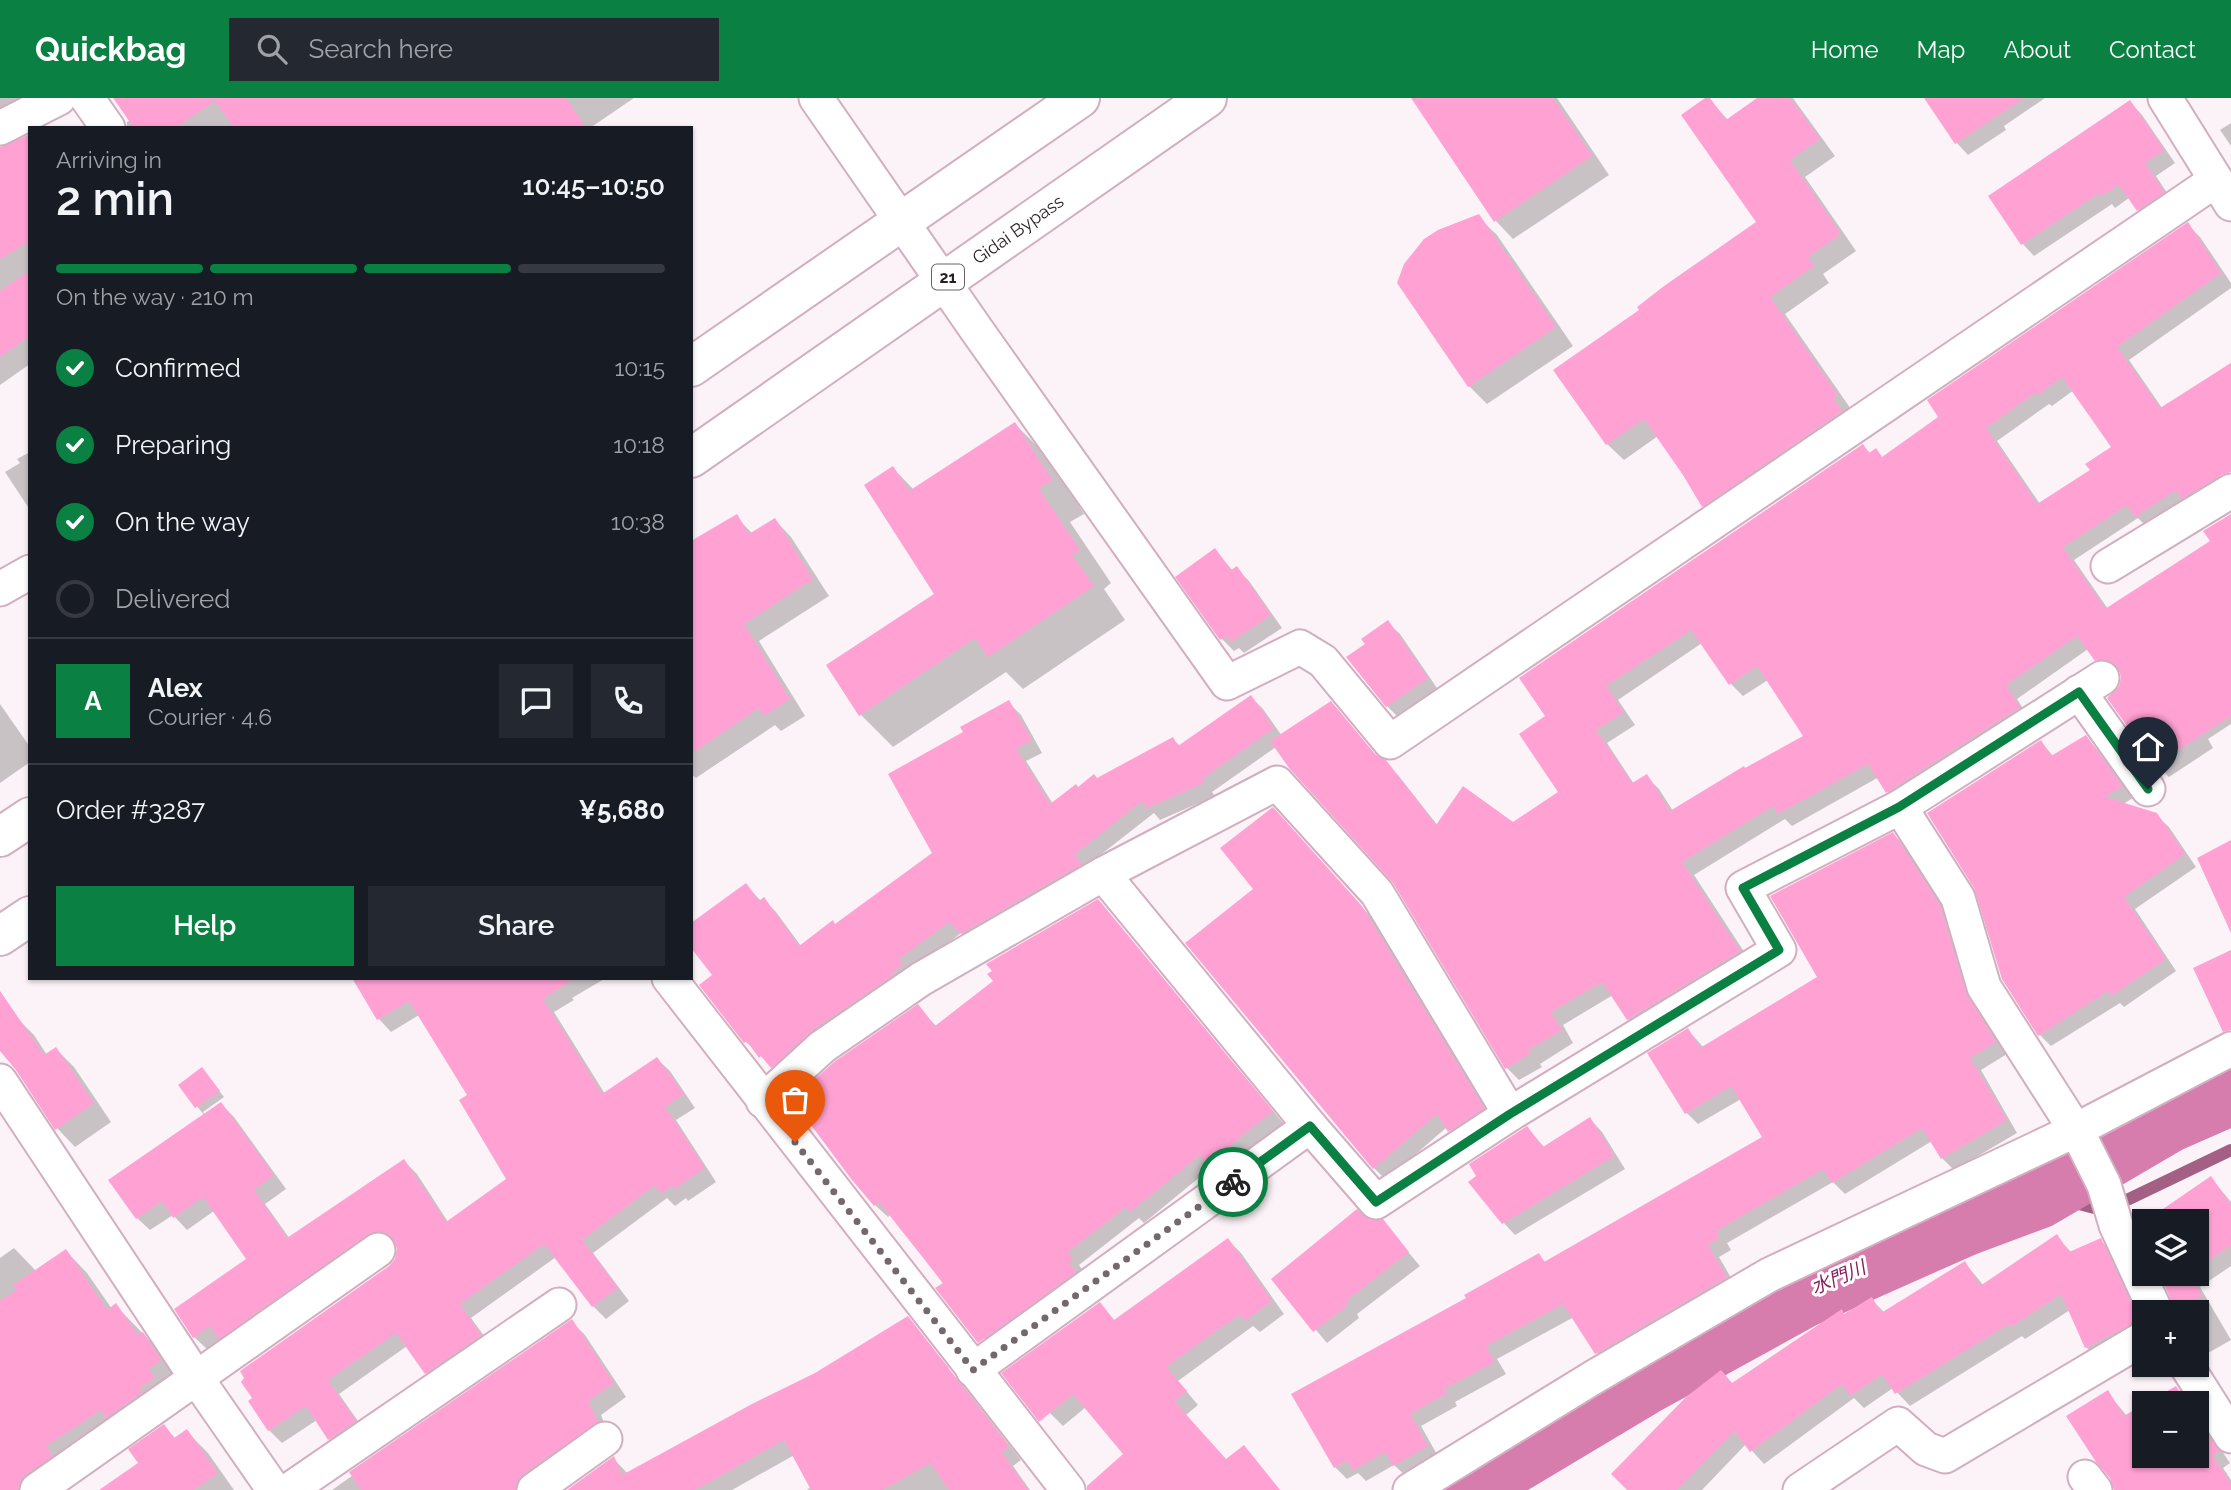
<!DOCTYPE html>
<html lang="en">
<head>
<meta charset="utf-8">
<style>
  body { margin:0; font-family:Raleway,"Noto Sans JP",sans-serif; background:#242831; color:#f1f3f6; height:100vh; display:flex; flex-direction:column; font-size:26px; white-space:nowrap }
  * { box-sizing:border-box; margin:0 }
  p { font-size:23px; color:#9ea1a6 }
  .icon { flex:none; width:38px; height:38px; fill:none; stroke:currentColor; stroke-width:2; stroke-linecap:round; stroke-linejoin:round }
  .map { position:relative; flex:1; overflow:hidden }
  .details { position:absolute; left:28px; top:28px; width:665px; height:854px; display:flex; flex-direction:column; background:#171b24; border-radius:0px; box-shadow:0 2px 5px #0004 }
  .details>* { flex:none }
  .controls { position:absolute; left:2132px; top:1111px; display:grid; gap:14px }
  .controls a { display:grid; place-items:center; width:77px; height:77px; border-radius:0px; background:#171b24; box-shadow:0 2px 5px #0004; font-size:35px }
  .pin { position:absolute; display:grid; place-items:center; width:60px; height:60px; color:#fff; margin:-72px -30px; border-radius:50% 50% 50% 0; rotate:-45deg; box-shadow:0 0 7px #0007 }
  .pin .icon { rotate:45deg }
  .courier { position:absolute; display:grid; place-items:center; width:70px; height:70px; margin:-35px; border:5px solid #0b8043; border-radius:50%; background:#fff; color:#222; box-shadow:0 2px 9px #0007 }
  .headline em { font-style:normal; font-weight:600 }
  .headline div { display:flex; flex-direction:column-reverse }
  .headline { display:flex; align-items:center; justify-content:space-between; height:119px; padding:0 28px }
  h1 { font-size:46px; font-weight:600; line-height:52px }
  .bar { display:grid; grid-template-columns:repeat(4,1fr); gap:10px 7px; align-content:center; height:84px; padding:0 28px }
  .bar i { height:9px; border-radius:5px; background:#363941 }
  .bar .active { background:#0b8043 }
  .bar p { grid-column:span 4 }
  .line { display:flex; align-items:center; gap:18px; padding:0 28px; border-top:2px solid #363941 }
  .line div { flex:1 }
  .round { display:grid; place-items:center; flex:none; width:74px; height:74px; border-radius:0px; background:#242831 }
  ol { padding:0 28px; list-style:none }
  li { display:flex; align-items:center; gap:21px; height:77px }
  li p { margin-inline-start:auto }
  li .icon { padding:7px; border-radius:50%; background:#0b8043; color:#fff; stroke-width:4 }
  li:last-child { color:#9ea1a6 }
  li i { width:38px; height:38px; border:4px solid #363941; border-radius:50% }
  .cta { display:flex; gap:14px; margin-top:auto; padding:14px 28px }
  .cta a { flex:1; height:80px; border-radius:0px; background:#0b8043; color:#fff; font-size:28px; font-weight:600; line-height:80px; text-align:center }
  .cta a+a { background:#242831; color:#f1f3f6 }
  header { display:flex; align-items:center; gap:42px; box-sizing:border-box; height:98px; padding:0 35px; background:#0b8043; color:#fff }
  header strong { font-size:33px }
  nav { display:flex; gap:38px; margin-inline-start:auto; font-size:24px }
  .search { width:490px; height:63px; background:#242831; display:flex; align-items:center; gap:18px; box-sizing:border-box; padding:0 24px; border-radius:0px; color:#9ea1a6; font-size:26px }
  .map>svg:first-child { display:block }
</style>
</head>
<body>
<header>
<strong>Quickbag</strong>
<div class="search"><svg class="icon" aria-label="search" viewBox="0 0 24 24"><circle cx="10" cy="10" r="6"/><path d="M15 15l6 6"/></svg>Search here</div>
<nav><a>Home</a><a>Map</a><a>About</a><a>Contact</a></nav>
</header>
<div class="map">
<svg width="2231" height="1392" viewBox="0 0 2231 1392">
  <rect width="100%" height="100%" fill="#fbf3f7"/>
  <g fill="#0003" fill-rule="evenodd">
    <path d="M0,0H51L0,29Z"/>
    <path d="M115,0H634L590,30H127V24L130,22Z"/>
    <path d="M1413,0H1557L1609,77L1513,141L1495,122Z"/>
    <path d="M1708,0L1728,22L1760,0H1793L1795,3L1835,58L1805,79L1856,153L1823,176L1829,185L1785,216L1853,314L1720,424L1703,407L1658,338L1624,362L1607,346L1556,272L1641,212L1758,124Z"/>
    <path d="M1939,0H2045L2004,28L2006,32L1968,57L1956,44Z"/>
    <path d="M2130,4L2142,17L2175,65L2156,78L2175,107L2150,124L2129,100L2115,110L2112,106L2034,158L2022,145Z"/>
    <path d="M2231,25V48L2220,32Z"/>
    <path d="M30,38V266L0,287V50Z"/>
    <path d="M1478,119L1497,137L1573,248L1487,306L1469,288Z"/>
    <path d="M2188,127L2200,139L2231,185V190L2129,262L2162,310L2231,265V365L2218,374L2229,392L2149,431L2138,420L2074,462L2108,511L2212,444L2231,418V626L2208,641L2213,650L2169,679L2156,666L2121,589V574L2109,575L2088,551L2017,601L2031,623L1900,706L1887,693L1879,679L1792,728L1785,721L1694,777L1752,866L1641,934L1628,921L1613,897L1563,927L1573,945L1540,966L1542,969L1519,982L1506,969L1395,784L1276,649L1212,694L1215,698L1160,722L1154,715L1085,769L973,847L961,835L910,874L784,980L746,944L701,887L714,878L746,787L761,803L764,802L776,814L801,848L836,828L935,756L966,635L1008,604L1021,617L1042,655L1026,663L1053,706L1173,641L1180,648L1251,599L1263,611L1282,638L1331,605L1378,660L1398,677L1438,728L1513,726L1560,695L1547,619L1863,348L1871,356L1883,360L1941,320ZM2074,292L2113,349L2092,373L2040,406L1997,343L2049,306L2052,308ZM1702,545L1731,586L1743,598L1768,582L1805,639L1673,713L1659,691L1646,678L1634,686L1607,645L1635,627L1618,602Z"/>
    <path d="M1015,326L1048,359L1084,416L1070,424L1111,485L1104,491L1125,522L1023,591L1006,574L893,649L860,616L936,496L893,370L914,392Z"/>
    <path d="M30,354V412L5,374L20,365L17,361Z"/>
    <path d="M775,422L791,439L829,498L759,543L805,618L781,633L775,627L696,680L691,676V514L740,423L753,436Z"/>
    <path d="M1215,452L1233,473L1237,471L1249,483L1282,530L1244,555L1239,550L1234,553L1221,540Z"/>
    <path d="M1387,524L1400,536L1439,593L1399,620L1387,608L1367,546Z"/>
    <path d="M0,606L30,649V664L0,685Z"/>
    <path d="M2086,639L2097,651L2133,700L2123,706L2156,717L2169,729L2196,769L2135,811L2176,873L2124,909L2120,905L2051,948L2039,936L2041,644L2054,659Z"/>
    <path d="M1285,724L1373,821L1495,1023L1462,1045L1447,1029L1386,1082L1374,1070L1256,791Z"/>
    <path d="M1893,736L1905,748L1952,822L1977,909L2007,956L1981,972L2017,1035L1954,1072L1942,1060L1932,1043L1845,1096L1833,1084L1727,1145L1731,1152L1719,1159L1738,1192L1609,1267L1597,1255L1574,1219L1497,1261L1506,1276L1455,1304L1457,1308L1421,1328L1439,1360L1407,1379L1394,1367L1366,1383L1358,1375L1347,1381L1335,1369L1468,1201L1539,1157L1546,1165L1765,1040L1741,1001L1698,1026L1686,1014L1688,932L1704,950L1820,880Z"/>
    <path d="M1098,803L1284,1026L1220,1077L1212,1069L1144,1125L1139,1120L1079,1167L1084,1174L997,1252L984,1240L891,1116L888,1119L875,1107L918,909L937,929Z"/>
    <path d="M354,880H606L572,900L574,902L554,914L605,996L657,961L670,973L695,1010L676,1022L716,1084L688,1103L686,1100L675,1108L667,1100L593,1155L629,1203L606,1221L593,1208L556,1159L471,1220L493,1250L439,1287L426,1275L407,1248L339,1296L367,1336L342,1353L329,1341L317,1322L282,1345L269,1332L397,1161V1146L391,1145L232,1252L221,1241L207,1251L194,1239L248,1162L214,1113L187,1132L173,1117L150,1132L137,1120L204,1017L180,987L202,971L224,999L203,1014L205,1017L221,1006L234,1019L286,1091L265,1106L290,1141L404,1063L417,1076L448,1124L508,1081L469,998L419,917L391,934L379,921Z"/>
    <path d="M16,919L34,937L47,957L56,951L74,969L111,1024L75,1049L57,1030L0,949V929Z"/>
    <path d="M1590,1021L1602,1034L1625,1071L1515,1137L1503,1124L1527,1030L1545,1050Z"/>
    <path d="M2211,1080L2231,1104V1168L2200,1189L2231,1242L2201,1259L2196,1254V1214H2177L2175,1205L2162,1176H2196V1124Z"/>
    <path d="M1382,1123L1420,1168L1357,1216L1359,1220L1327,1245L1273,1181L1369,1124Z"/>
    <path d="M2057,1139L2072,1155L2100,1142L2114,1155L2144,1221V1239L2099,1262L2086,1249L2070,1212L2025,1241L2022,1238L1910,1308L1893,1290L1864,1310L1854,1300L1764,1366L1746,1346L1702,1392H1629L1721,1274L1733,1286L1871,1201L1885,1215L1965,1165L1984,1188Z"/>
    <path d="M1228,1142L1241,1155L1284,1216L1260,1234L1253,1228L1178,1283L1198,1307L1186,1317L1227,1363L1244,1349L1280,1392H1117L1125,1357L1086,1309L1063,1328L1050,1315L1099,1206L1115,1223Z"/>
    <path d="M14,1150L36,1173L66,1153L87,1175L112,1211L116,1208L164,1257L181,1284L55,1392H0V1160Z"/>
    <path d="M908,1221L949,1270L732,1392H570L614,1361L628,1376L816,1276Z"/>
    <path d="M571,1223L585,1237L626,1299L601,1317L610,1338L534,1392H332Z"/>
    <path d="M949,1273L962,1286L1021,1362L1013,1368L1030,1392H807Z"/>
    <path d="M2107,1294L2127,1318L2144,1358H2196V1314L2230,1365L2223,1370L2231,1382V1392H2115Z"/>
    <path d="M164,1328L176,1341L187,1334L208,1355L234,1392H103L140,1366Z"/>
  </g>
  <g fill="none" stroke-linecap="round" stroke-linejoin="round">
    <path stroke="#a36084" stroke-width="12" d="M2037,1095L2098,1111L2129,1101L2231,1052"/>
    <path stroke="#d67dad" stroke-width="72" d="M1458,1392L1640,1283L1802,1194L1962,1123L2037,1095L2167,1019L2231,991"/>
  </g>
  <g fill="#ffa2d3" fill-rule="evenodd">
    <path d="M113,0H566L586,30H234L215,3L175,30H134Z"/>
    <path d="M1411,0H1553L1592,58L1494,124Z"/>
    <path d="M1705,0H1710L1726,22L1757,0H1790L1820,41L1790,62L1841,136L1808,159L1814,168L1770,199L1838,297L1833,300L1842,313L1702,409L1683,377L1644,321L1606,347L1553,272L1639,212L1637,209L1664,188L1756,124L1681,17Z"/>
    <path d="M1924,0H2024L1955,46Z"/>
    <path d="M2130,2L2164,52L2145,65L2164,94L2137,113L2119,87L2101,98L2099,95L2021,147L1988,98Z"/>
    <path d="M30,36V143L0,161V49Z"/>
    <path d="M1479,116L1556,229L1468,289L1397,185L1404,166L1424,141L1438,132Z"/>
    <path d="M2188,124L2221,175L2117,249L2160,310L2231,265V374L2221,377L2181,401L2176,392L2135,419L2127,407L2063,449L2105,511L2210,443L2203,433L2231,416V618L2155,667L2107,600L2119,588L2121,580L2119,570L2110,563L2102,561L2095,563L2077,538L2006,587L2020,609L1890,692L1886,695L1868,666L1778,716L1773,708L1682,764L1740,853L1627,922L1602,884L1551,914L1562,932L1528,952L1530,956L1505,971L1393,785L1289,670L1270,643L1331,603L1375,656L1386,662L1436,727L1463,688L1513,724L1558,694L1519,636L1545,618L1519,580L1863,346L1869,355L1876,350L1882,359L1938,319L1927,302ZM2062,279L2111,349L2085,366L2090,372L2037,406L1986,330L2036,294L2038,297ZM1691,532L1729,587L1757,568L1803,638L1745,670L1744,668L1670,713L1647,676L1632,685L1596,632L1624,614L1606,588Z"/>
    <path d="M30,172V238L0,259V193Z"/>
    <path d="M1015,324L1052,382L1039,391L1080,452L1072,457L1094,488L988,559L975,540L859,618L826,567L934,496L864,387L893,368L909,393Z"/>
    <path d="M737,416L749,436L775,420L813,481L744,526L790,601L764,618L759,610L691,656V443Z"/>
    <path d="M1215,450L1231,472L1237,468L1271,517L1231,544L1227,538L1220,542L1175,479Z"/>
    <path d="M1388,522L1428,580L1386,609L1346,559L1365,546L1361,541Z"/>
    <path d="M1251,597L1274,630L1202,681L1204,685L1147,710L1142,703L1074,757L1082,766L960,836L949,824L899,861L903,866L892,875L893,877L811,933L771,970L761,958L759,960L747,943L744,945L699,887L712,877L691,850V825L746,785L759,803L764,799L799,848L833,822L835,826L932,755L888,676L963,634L960,629L1009,602L1032,642L1016,651L1050,706L1076,686L1078,689L1094,676L1097,680L1173,639L1178,648Z"/>
    <path d="M2086,637L2122,688L2105,699L2157,715L2185,756L2124,799L2166,861L2111,898L2108,893L2038,938L2002,881L1974,790L1927,715L2041,642L2051,658Z"/>
    <path d="M1273,709L1361,807L1484,1010L1448,1034L1437,1016L1373,1071L1185,845L1253,791L1220,750Z"/>
    <path d="M1893,734L1940,808L1966,895L1996,944L1970,960L2007,1022L1941,1061L1922,1030L1832,1085L1823,1071L1716,1133L1720,1139L1708,1147L1727,1179L1595,1256L1563,1206L1486,1248L1495,1264L1444,1291L1447,1295L1410,1316L1428,1348L1393,1368L1385,1354L1353,1372L1347,1362L1334,1370L1291,1296L1466,1200L1464,1197L1539,1155L1544,1164L1762,1039L1731,988L1685,1016L1647,955L1688,930L1700,950L1817,879L1770,798Z"/>
    <path d="M2231,742V835L2197,760Z"/>
    <path d="M1098,801L1273,1013L1207,1066L1200,1057L1130,1114L1126,1109L1068,1154L1073,1161L1069,1165L1076,1174L978,1245L935,1190L943,1185L879,1104L874,1108L852,1082L796,1007L800,1005L795,999L834,964L918,906L935,928L993,883L987,876L992,873L986,866Z"/>
    <path d="M2231,852V932L2223,934L2193,870Z"/>
    <path d="M352,880H575L543,901L602,996L657,959L684,996L665,1009L705,1070L674,1091L672,1088L661,1096L655,1087L582,1142L618,1190L592,1209L544,1146L460,1206L481,1237L425,1276L396,1235L328,1282L356,1323L328,1342L306,1308L268,1333L248,1303L252,1300L241,1284L244,1280L240,1273L389,1168L395,1161L397,1151L393,1140L385,1134L376,1133L368,1136L219,1241L210,1228L193,1240L174,1211L246,1161L203,1099L173,1120L162,1103L136,1121L108,1082L221,1004L274,1077L254,1092L287,1140L404,1061L446,1124L506,1081L459,1002L467,997L409,903L377,922Z"/>
    <path d="M0,893L44,957L56,949L94,1005L55,1032L16,972L0,953Z"/>
    <path d="M202,969L220,993L195,1010L178,987Z"/>
    <path d="M1590,1019L1614,1058L1502,1126L1468,1084L1476,1078L1469,1066L1527,1028L1543,1049Z"/>
    <path d="M2211,1078L2231,1107V1147L2196,1171V1124H2144Z"/>
    <path d="M1357,1111L1370,1122L1383,1121L1409,1154L1346,1203L1348,1207L1313,1234L1271,1181Z"/>
    <path d="M2057,1136L2069,1154L2101,1140L2139,1222L2085,1250L2061,1196L2011,1229L2009,1226L1895,1296L1882,1276L1850,1298L1842,1286L1750,1354L1734,1333L1677,1392H1627L1611,1376L1686,1299L1721,1272L1732,1285L1842,1211L1844,1216L1872,1199L1881,1215L1965,1163L1980,1188Z"/>
    <path d="M1228,1140L1272,1203L1245,1223L1240,1216L1166,1269L1187,1293L1174,1303L1226,1361L1244,1347L1280,1392H1087V1388L1123,1356L1073,1296L1039,1324L1001,1275L1100,1204L1114,1222Z"/>
    <path d="M66,1151L107,1212L116,1205L138,1237L143,1234L161,1262L149,1271L155,1280L139,1290L142,1294L106,1320L101,1312L46,1348L53,1358L25,1377L20,1383L18,1392H0V1203L16,1192L13,1187Z"/>
    <path d="M2160,1176H2190L2202,1198L2174,1210Z"/>
    <path d="M908,1218L1009,1348L1002,1354L1028,1392H949L930,1365L883,1392H811L784,1342L695,1392H567L614,1358L622,1377L752,1306L815,1275Z"/>
    <path d="M572,1221L614,1285L588,1303L598,1324L523,1376L517,1383L515,1392H361L349,1374Z"/>
    <path d="M2176,1288L2188,1306H2145Z"/>
    <path d="M2108,1292L2124,1318L2144,1306V1358H2196V1319L2220,1353L2212,1357L2231,1385V1392H2114L2110,1380L2096,1364L2066,1318Z"/>
    <path d="M164,1326L174,1340L187,1331L218,1375L194,1392H99L138,1365L128,1351Z"/>
  </g>
  <g fill="none" stroke-linecap="round" stroke-linejoin="round">
    <defs>
      <g id="street">
        <path d="M87,0L108,30"/>
        <path d="M816,0L976,231L1227,585L1300,549L1323,563L1390,644L2216,82"/>
        <path d="M2165,0L2231,106"/>
        <path d="M0,30L59,0"/>
        <path d="M2108,468L2231,393"/>
        <path d="M0,491L30,474"/>
        <path d="M2079,594L2148,691"/>
        <path d="M1900,709L2102,580"/>
        <path d="M1103,776L1310,1028L1376,1104L1510,1016"/>
        <path d="M669,880L1068,1392"/>
        <path d="M0,983L197,1281L274,1392"/>
        <path d="M763,1003L822,949L921,881L1103,776L1277,685L1377,795L1510,1016L1779,852L1743,790L1900,709L1958,800L1984,889L2080,1039L2104,1087L2116,1127L2156,1214"/>
        <path d="M2186,1267L2231,1338"/>
        <path d="M973,1272L1310,1028"/>
        <path d="M2085,1379L2095,1392"/>
        <path d="M37,1392L378,1152"/>
        <path d="M289,1392L559,1207"/>
        <path d="M534,1392L605,1341"/>
        <path d="M1410,1392L1594,1279L1769,1177L2076,1032L2231,951"/>
        <path d="M1800,1392L1898,1326L1926,1351L1945,1358L2144,1240"/>
      </g>
      <g id="highway">
        <path d="M691,269L1080,0"/>
        <path id="s1" d="M691,360L1207,0"/>
        <path d="M0,739L30,719"/>
        <path d="M0,838L30,818"/>
      </g>
    </defs>
    <use href="#street" stroke="#d3aec0" stroke-width="37"/>
    <use href="#highway" stroke="#d3aec0" stroke-width="42"/>
    <use href="#street" stroke="#fff" stroke-width="33"/>
    <use href="#highway" stroke="#fff" stroke-width="38"/>
  </g>
  <g fill="none" stroke-linecap="round" stroke-linejoin="round">
    <path stroke="#74686e" stroke-width="7" stroke-dasharray="0 12.6" d="M795,1044L973,1272L1233,1084"/>
    <path stroke="#0b8043" stroke-width="9" d="M1233,1084L1310,1028L1376,1104L1510,1016L1779,852L1743,790L1899,709L2079,594L2148,691"/>
  </g>
  <g text-anchor="middle" stroke-width="6" stroke-linejoin="round" paint-order="stroke">
    <rect fill="#fff" stroke="#6b6166" stroke-width="2" x="932" y="166.5" width="32" height="25" rx="5"/>
    <g font-size="16" font-weight="bold" fill="#2b1d24">
      <text x="948" y="185">21</text>
    </g>
    <g font-size="18" fill="#2b1d24" stroke="#fff">
      <text dy="6" stroke="none"><textPath href="#s1" startOffset="399">Gidai Bypass</textPath></text>
    </g>
    <g font-size="19" font-style="italic" fill="#871e5f" stroke="#fff">
      <text transform="translate(1838 1179) rotate(-23)" y="7">水門川</text>
    </g>
  </g>
</svg>
<div class="controls">
<a><svg class="icon" aria-label="layers" viewBox="0 0 24 24"><path d="M12 4l9 5-9 5-9-5zM3 14l9 5 9-5"/></svg></a>
<a>+</a>
<a>−</a>
</div>
<div class="pin" style="left:795px;top:1044px;background:#ea580c"><svg class="icon" aria-label="bag" viewBox="0 0 24 24"><path d="M5 8h14l-1 12H6zM9 8a3 3 0 0 1 6 0"/></svg></div>
<div class="pin" style="left:2148px;top:691px;background:#1f2937"><svg class="icon" aria-label="home" viewBox="0 0 24 24"><path d="M3 11l9-7 9 7M6 9v11h12V9"/></svg></div>
<div class="courier" style="left:1233px;top:1084px"><svg class="icon" aria-label="bike" viewBox="0 0 24 24"><circle cx="6" cy="16" r="4"/><circle cx="18" cy="16" r="4"/><path d="M6 16l4-8h5l3 8M10 8l3 8H6M13 5h3"/></svg></div>
<section class="details">
<div class="headline"><div><h1>2 min</h1><p>Arriving in</p></div><em>10:45–10:50</em></div>
<div class="bar"><i class="active"></i><i class="active"></i><i class="active"></i><i></i><p>On the way · 210 m</p></div>
<ol>
<li><svg class="icon" aria-label="check" viewBox="0 0 24 24"><path d="M5 12l5 5 9-10"/></svg>Confirmed<p>10:15</p></li>
<li><svg class="icon" aria-label="check" viewBox="0 0 24 24"><path d="M5 12l5 5 9-10"/></svg>Preparing<p>10:18</p></li>
<li><svg class="icon" aria-label="check" viewBox="0 0 24 24"><path d="M5 12l5 5 9-10"/></svg>On the way<p>10:38</p></li>
<li><i></i>Delivered</li>
</ol>
<div class="line" style="height:126px"><b class="round" style="background:#0b8043;color:#fff">A</b><div><b>Alex</b><p>Courier · 4.6</p></div><a class="round"><svg class="icon" aria-label="chat" viewBox="0 0 24 24"><path d="M4 5h16v11H9l-5 4z"/></svg></a><a class="round"><svg class="icon" aria-label="phone" viewBox="0 0 24 24"><path d="M5 4h4l2 5-3 2q2 4 5 5l2-3 5 2v4C11 20 4 13 5 4z"/></svg></a></div>
<div class="line" style="height:91px"><div>Order #3287</div><b>¥5,680</b></div>
<div class="cta"><a>Help</a><a>Share</a></div>
</section>
</div>
</body>
</html>
